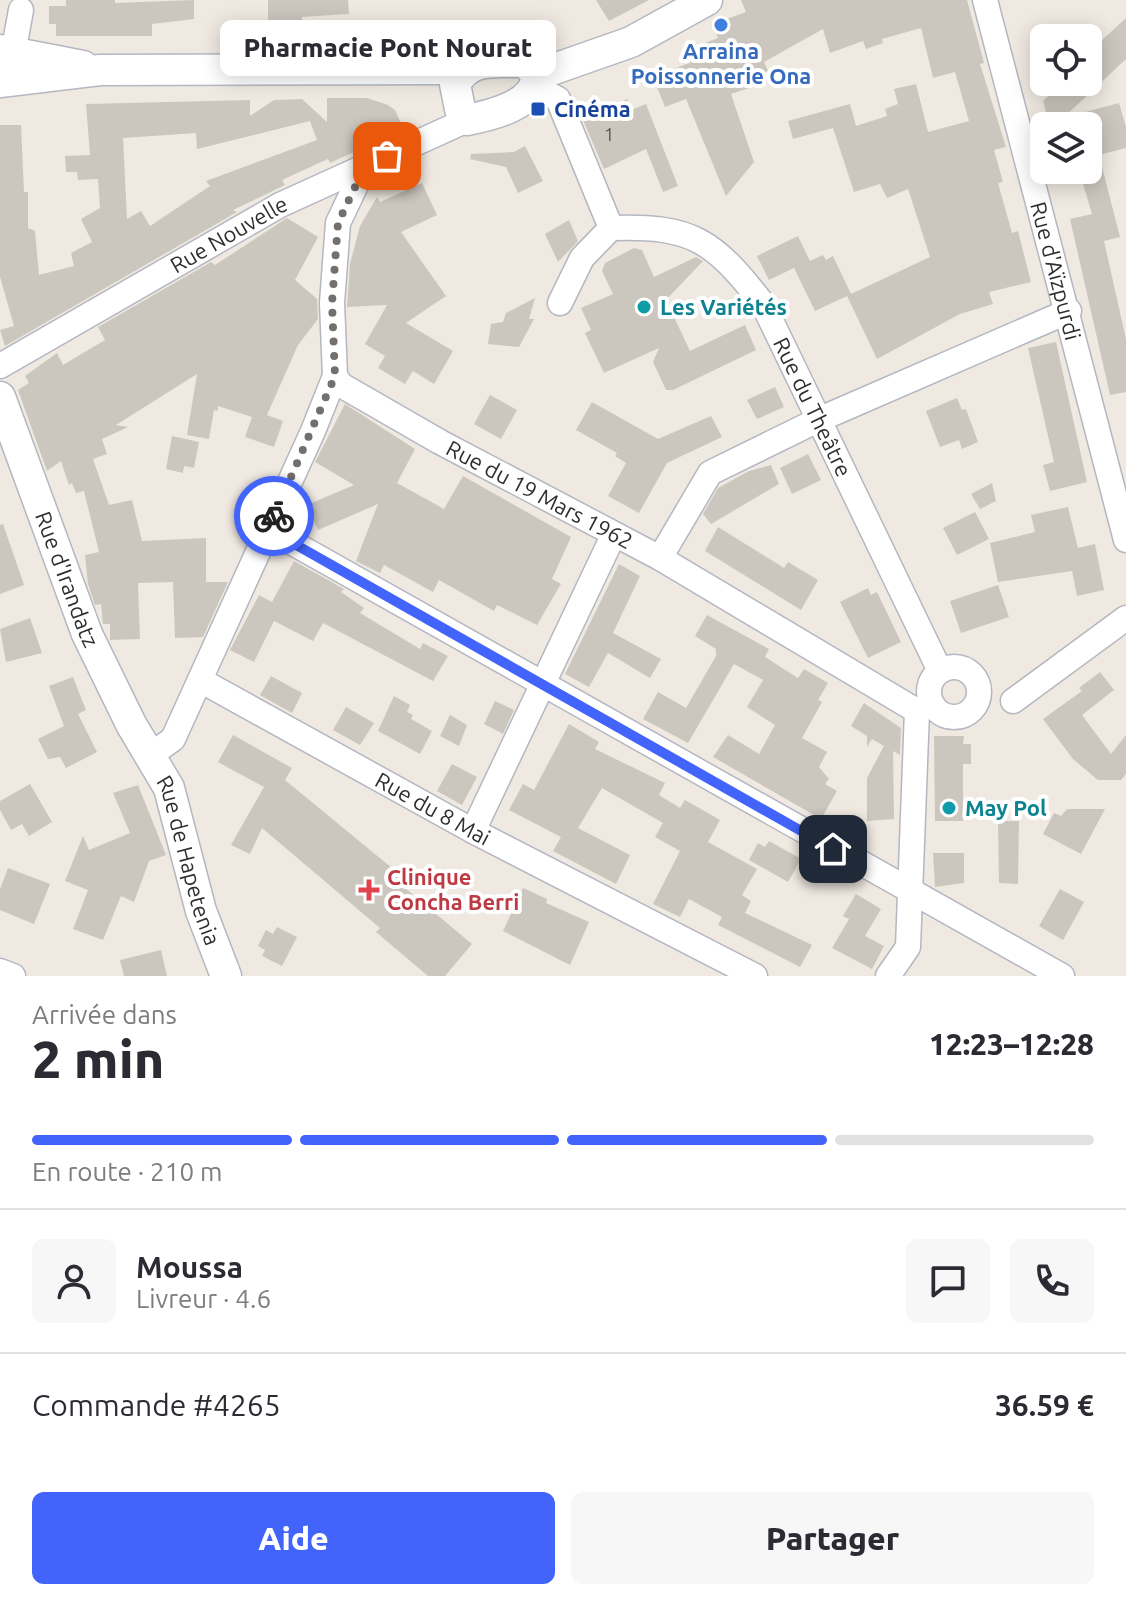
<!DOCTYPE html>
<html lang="fr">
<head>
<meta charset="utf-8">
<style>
  body { margin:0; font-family:Ubuntu,sans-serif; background:#f7f7f7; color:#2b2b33; height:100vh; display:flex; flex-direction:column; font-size:30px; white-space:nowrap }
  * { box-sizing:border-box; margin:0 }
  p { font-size:26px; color:#7c7c81 }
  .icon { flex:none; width:44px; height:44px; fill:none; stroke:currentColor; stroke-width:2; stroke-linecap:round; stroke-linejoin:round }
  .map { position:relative; height:976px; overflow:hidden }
  .drawer { display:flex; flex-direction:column; background:#fff; flex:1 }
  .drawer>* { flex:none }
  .fabs { position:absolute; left:1030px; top:24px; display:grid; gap:16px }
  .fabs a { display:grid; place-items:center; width:72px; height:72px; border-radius:12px; background:#fff; box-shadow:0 4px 20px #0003; font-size:40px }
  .pin { position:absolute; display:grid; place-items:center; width:68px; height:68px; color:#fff; margin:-34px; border-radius:16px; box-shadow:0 4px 12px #0006 }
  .courier { position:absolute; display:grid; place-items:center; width:80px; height:80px; margin:-40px; border:6px solid #4264fb; border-radius:50%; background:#fff; color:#222; box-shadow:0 2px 10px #0007 }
  .bubble { position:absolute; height:56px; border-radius:12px; background:#fff; box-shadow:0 4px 20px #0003; font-size:26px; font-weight:800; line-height:56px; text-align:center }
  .summary em { font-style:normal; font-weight:800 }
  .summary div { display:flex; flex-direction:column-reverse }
  .summary { display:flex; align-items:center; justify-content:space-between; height:136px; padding:0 32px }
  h1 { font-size:52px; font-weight:800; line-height:60px }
  .bar { display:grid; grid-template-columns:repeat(4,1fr); gap:12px 8px; align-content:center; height:96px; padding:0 32px }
  .bar i { height:10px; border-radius:6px; background:#e1e1e2 }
  .bar .on { background:#4264fb }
  .bar p { grid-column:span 4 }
  .line { display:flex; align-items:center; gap:20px; padding:0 32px; border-top:2px solid #e1e1e2 }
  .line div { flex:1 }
  .round { display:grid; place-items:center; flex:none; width:84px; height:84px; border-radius:12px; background:#f7f7f7 }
  .primary-button { display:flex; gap:16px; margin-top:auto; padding:16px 32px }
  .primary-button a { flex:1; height:92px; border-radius:12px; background:#4264fb; color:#fff; font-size:32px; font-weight:800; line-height:92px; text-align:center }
  .primary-button a+a { background:#f7f7f7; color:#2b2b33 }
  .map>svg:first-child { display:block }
</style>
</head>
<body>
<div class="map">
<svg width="1126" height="976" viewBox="0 0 1126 976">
  <rect width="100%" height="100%" fill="#efe9e1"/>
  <g fill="#cbc7bf" fill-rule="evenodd">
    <path d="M66,0H115V3L194,0V19L152,24V36H56V24H49V6H66Z"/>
    <path d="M268,0H348L349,14L302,17V20H268Z"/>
    <path d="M596,0H649L609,21Z"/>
    <path d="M741,0H967L984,63L980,64L1006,147L994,150L1003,182L998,183L1012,233L1018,231L1031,282L989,292L993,304L960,314L877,359L847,296L815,311L794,268L769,280L757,256L798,236L810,261L823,255L826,260L833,256L851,294L930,257L908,189L887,198L880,184L854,192L833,128L793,139L788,121L850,104L856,126L887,116L885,109L898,104L894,89L916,84L928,132L969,121L955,72L933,78L921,28L882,39L883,43L866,49L863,41L830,53L823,29L764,62L768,71L746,79L749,88L731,94L754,162L726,196L686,99L665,107L653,77L692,62L687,50L718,38L713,24L746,12Z"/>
    <path d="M1126,18V59L1063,118L1119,103L1126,127V148L1099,155L1120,237L1104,241L1126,339V392L1110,395L1070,219L1092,214L1079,170H1088V126H1050L1043,101L1054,90L1047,82H1088V53Z"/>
    <path d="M327,98H367L388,105L395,110L405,132L387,124L369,145L330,163L328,159L282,180L285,185L233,210L237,212L5,346L0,330L14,326L0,277V125H21L24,192H28V228L35,231L39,275L74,266L71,253L92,242L81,219L100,208L98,179L78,180L77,172H66L65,156L90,155L86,104L250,100V116L274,100L302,99L327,122ZM310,121L317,140L206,181L210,186L150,226L141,211L127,219L123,138L196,133L197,149Z"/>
    <path d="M627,99L631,110L646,104L678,186L663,192L646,149L604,169L583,120Z"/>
    <path d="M525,146L543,181L518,193L506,167L470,159L471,154L514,152Z"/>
    <path d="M422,183L437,215L401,232L446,296L406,323L453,351L434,384L413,371L405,384L378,368L385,356L365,344L387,305L347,307L350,264L360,226L377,197L380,202Z"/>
    <path d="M287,218L318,237L295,280L317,299L318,319L298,345L267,415L283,421L274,447L245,437L252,417L218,406V411L214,410L209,439L187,435L197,374L116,425L128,427L102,439L107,454L93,459L109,505L132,500L142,541L206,538V582H228L203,637L175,638L173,582L138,583L140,639L110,640V624H103L101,604L95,605L88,584L85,555L99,552L84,491L76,493L72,483L69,485L61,461L47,471L18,390L29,383L25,376L57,353L63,365L105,340L98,327L211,262L215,265Z"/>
    <path d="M569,220L578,241L558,262L545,234Z"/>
    <path d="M634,248L642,250L654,277L696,257L703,261L666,300L690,351L745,325L756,350L673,390H666L653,362L659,348L604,373L585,333L591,330L581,308L613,294L602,271L605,263Z"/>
    <path d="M535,298L529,319H534L519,347L488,344L491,324L503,322L506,313Z"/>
    <path d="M1056,342L1087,482L1050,491L1043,465L1054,462L1028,348Z"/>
    <path d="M775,387L784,407L757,419L747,400Z"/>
    <path d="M490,395L517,410L501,439L474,424Z"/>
    <path d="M957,398L962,410L966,409L978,442L962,449L959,440L940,447L926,411Z"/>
    <path d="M592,402L658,439L711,416L722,437L667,463L639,513L608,496L626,463L615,456L617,453L576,430Z"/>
    <path d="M345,404L415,449L397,483L444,509L463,476L571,537L552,579L561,584L537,625L497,605L494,611L439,580L433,592L384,565L380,573L356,561L378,504L318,530L307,505L354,485L315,462Z"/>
    <path d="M172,436L199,442L194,468L184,466L183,473L166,469Z"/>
    <path d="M808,454L821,480L792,494L780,468Z"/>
    <path d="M771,465L779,484L711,524L703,514L718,488L749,471Z"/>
    <path d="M992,483L996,501L980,509L971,494Z"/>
    <path d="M250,486L268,494L261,510L240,509Z"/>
    <path d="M1068,507L1078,548L1095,544L1104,590L1077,596L1072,571L998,582L990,543L1035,532L1031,515Z"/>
    <path d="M975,512L989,539L957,555L943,528Z"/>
    <path d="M3,524L24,585L0,594V525Z"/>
    <path d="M718,527L784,568L788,562L818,580L801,610L705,551Z"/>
    <path d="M294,561L344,589L341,592L364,608L360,613L420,649L423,643L448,656L433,681L323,623L313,641L274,621L254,662L230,650L259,595L272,602Z"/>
    <path d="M619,564L640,576L613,633L661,659L650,678L608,653L589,687L565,674Z"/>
    <path d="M998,585L1009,617L961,633L950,601Z"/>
    <path d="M868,588L871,595L877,592L901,642L868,658L840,602Z"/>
    <path d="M707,615L769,649L765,657L798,678L804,669L828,683L818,700L822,702L802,738L827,752L819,767L829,779L825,784L837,791L821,819L713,757L728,735L759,754L775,725L747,707L763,680L734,664L688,743L643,719L658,692L686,708L716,656V649L695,636Z"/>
    <path d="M30,618L42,653L6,662L0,629Z"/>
    <path d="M1100,672L1114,690L1082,715L1111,754L1126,735V774L1121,780H1098L1073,759L1043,719L1082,691L1079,688Z"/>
    <path d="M271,676L302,693L292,713L260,695Z"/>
    <path d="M73,677L86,710L78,714L97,752L66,768L60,757L48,759L38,739L64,726L49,686Z"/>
    <path d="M394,696L410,705L407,712L413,715L411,719L432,731L420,754L378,731Z"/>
    <path d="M495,701L514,710L503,734L484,724Z"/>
    <path d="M864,703L901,728L900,755L893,751L894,819L867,821V778L884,746L872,739L867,747V736L851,726Z"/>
    <path d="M346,707L374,723L360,745L333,730Z"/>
    <path d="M450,715L467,725L459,746L440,736Z"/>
    <path d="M569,724L599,742L595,749L665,783L659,795L680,808L685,800L720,820L708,842L757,869L742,895L751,901L745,913L812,945L800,967L718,925L722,917L689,899L680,917L653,904L680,851L655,837L663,823L602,788L578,828L630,855L616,884L553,851L561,837L509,810L523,784L534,790Z"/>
    <path d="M233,735L292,768L285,780L409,882L405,888L472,944L445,976H428L376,932L380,928L262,828L250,854L231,845L264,787L218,762Z"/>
    <path d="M934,736H964L963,744H971V764H963V821H935Z"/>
    <path d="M452,764L477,777L462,805L437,791Z"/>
    <path d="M30,784L52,822L29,836L22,824L11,830L0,810V801Z"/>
    <path d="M138,785L166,855L149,861L134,902L121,896L103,940L73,929L88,890L65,881L83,836L89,850L130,833L113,793Z"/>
    <path d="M1067,809H1105L1081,854L1043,834L1054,813L1061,816Z"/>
    <path d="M998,821H1019L1018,884L999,883Z"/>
    <path d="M769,841L801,859L788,882L749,860L758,843L765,847Z"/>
    <path d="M933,853H964V883L935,887Z"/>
    <path d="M8,868L50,884L34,924L0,910V889Z"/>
    <path d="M523,888L547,899L546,903L589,922L570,965L503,931Z"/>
    <path d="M1060,889L1084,902L1063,940L1039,926Z"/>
    <path d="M856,894L881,909L865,936L884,946L872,969L832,948L849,919L843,916Z"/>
    <path d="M277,927L297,937L282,966L262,956L265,950L258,946L266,930L273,934Z"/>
    <path d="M161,950L167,976H124L120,960Z"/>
  </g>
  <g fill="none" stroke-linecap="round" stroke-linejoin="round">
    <defs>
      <g id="minor">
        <path id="s1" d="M985,0L1126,540"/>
        <path d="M6,69L12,59L21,10"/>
        <path id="s2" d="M537,88L558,99L611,228C693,225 714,241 763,304L940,671"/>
        <path id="s3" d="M365,166L338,223L332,303L335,376L341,385L440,442L660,558L917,711L931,703"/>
        <path d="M560,303L582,258L611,228"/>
        <path id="s4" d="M0,366L280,205L467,120"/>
        <path d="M268,529L1062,976"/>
        <path d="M660,558L710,473L818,420L1069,311"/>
        <circle cx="954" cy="692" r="25"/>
        <path id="s5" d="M200,680L473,831L755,976"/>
        <path d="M1013,701L1126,618"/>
        <path d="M151,755L173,739L313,431L335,376"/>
        <path d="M473,831L613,536"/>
        <path d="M0,971L13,976"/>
        <path d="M888,976L908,947L917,711"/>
      </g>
      <g id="tertiary">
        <path d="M0,50L83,66"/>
        <path d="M525,62L537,75C536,105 492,115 467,120L460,109L455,84C471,56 495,63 525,62Z"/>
        <path d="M537,75L631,42L707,0"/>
        <path d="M0,82L100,70L464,69"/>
        <path id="s6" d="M0,397L87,634L131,724L169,788L201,911L226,976"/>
      </g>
    </defs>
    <use href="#minor" stroke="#b4b7c1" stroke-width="27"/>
    <use href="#tertiary" stroke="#b4b7c1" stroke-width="33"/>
    <use href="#minor" stroke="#fff" stroke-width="24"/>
    <use href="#tertiary" stroke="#fff" stroke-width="30"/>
  </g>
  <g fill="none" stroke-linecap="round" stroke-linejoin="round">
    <path stroke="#726f6d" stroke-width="8" stroke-dasharray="0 14.4" d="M274,516L335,376L332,303L338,223L365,166L387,156"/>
    <path stroke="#4264fb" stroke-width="10" d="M274,516L268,529L833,849"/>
  </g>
  <circle fill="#3f7fe0" stroke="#fff" stroke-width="3" cx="721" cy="25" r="8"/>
  <rect fill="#1a4fb4" stroke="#fff" stroke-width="3" x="530" y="101" width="16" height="16" rx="4"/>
  <g fill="#0f9aa8" stroke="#fff" stroke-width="3">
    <circle cx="644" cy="307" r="8"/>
    <circle cx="949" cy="808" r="8"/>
  </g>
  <path fill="#e0444e" stroke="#fff" stroke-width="3" d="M365 878h8v8h8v8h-8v8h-8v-8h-8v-8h8z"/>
  <g text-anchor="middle" stroke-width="8" stroke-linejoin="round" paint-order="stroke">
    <g font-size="18" fill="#555452">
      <text x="609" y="141">1</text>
    </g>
    <g font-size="22" font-weight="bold" fill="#366cbe" stroke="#fff">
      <text x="721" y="59">Arraina<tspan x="721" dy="25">Poissonnerie Ona</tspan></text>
    </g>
    <g font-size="22" font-weight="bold" fill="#164399" stroke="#fff" text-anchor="start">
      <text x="554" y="117">Cinéma</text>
    </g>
    <g font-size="22" fill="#2e2e2e" stroke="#fff">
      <text dy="8" stroke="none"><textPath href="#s4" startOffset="264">Rue Nouvelle</textPath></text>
      <text dy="8" stroke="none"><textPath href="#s1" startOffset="280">Rue d'Aïzpurdi</textPath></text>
      <text dy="8" stroke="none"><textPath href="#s2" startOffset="458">Rue du Theâtre</textPath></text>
      <text dy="8" stroke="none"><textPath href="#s3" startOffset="454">Rue du 19 Mars 1962</textPath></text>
      <text dy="8" stroke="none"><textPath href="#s6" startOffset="194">Rue d'Irandatz</textPath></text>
      <text dy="8" stroke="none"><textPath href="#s5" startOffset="266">Rue du 8 Mai</textPath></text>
      <text dy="8" stroke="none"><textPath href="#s6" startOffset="502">Rue de Hapetenia</textPath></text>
    </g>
    <g font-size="22" font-weight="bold" fill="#0d838f" stroke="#fff" text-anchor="start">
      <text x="660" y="315">Les Variétés</text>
      <text x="965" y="816">May Pol</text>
    </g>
    <g font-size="22" font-weight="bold" fill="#be3a42" stroke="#fff" text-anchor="start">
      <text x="387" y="885">Clinique<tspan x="387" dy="25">Concha Berri</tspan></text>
    </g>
  </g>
</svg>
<div class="fabs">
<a><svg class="icon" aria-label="locate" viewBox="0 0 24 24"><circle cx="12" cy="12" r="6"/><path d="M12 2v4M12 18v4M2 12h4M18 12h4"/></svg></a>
<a><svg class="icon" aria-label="layers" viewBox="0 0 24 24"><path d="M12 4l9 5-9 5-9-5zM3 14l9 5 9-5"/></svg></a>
</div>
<div class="pin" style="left:387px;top:156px;background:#ea580c"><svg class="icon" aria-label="bag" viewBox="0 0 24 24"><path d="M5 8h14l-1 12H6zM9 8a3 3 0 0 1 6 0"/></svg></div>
<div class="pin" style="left:833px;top:849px;background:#1f2937"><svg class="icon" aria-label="home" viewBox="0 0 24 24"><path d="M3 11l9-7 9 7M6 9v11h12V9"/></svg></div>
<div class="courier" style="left:274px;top:516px"><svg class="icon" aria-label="bike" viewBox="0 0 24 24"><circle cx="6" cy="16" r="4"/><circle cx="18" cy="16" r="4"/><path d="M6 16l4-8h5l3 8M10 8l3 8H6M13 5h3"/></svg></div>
<div class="bubble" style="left:220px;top:20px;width:336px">Pharmacie Pont Nourat</div>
</div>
<section class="drawer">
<div class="summary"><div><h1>2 min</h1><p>Arrivée dans</p></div><em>12:23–12:28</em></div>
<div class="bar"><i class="on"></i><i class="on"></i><i class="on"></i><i></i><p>En route · 210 m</p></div>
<div class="line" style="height:144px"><a class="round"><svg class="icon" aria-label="person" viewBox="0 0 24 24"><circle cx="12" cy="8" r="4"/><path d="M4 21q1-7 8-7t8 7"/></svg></a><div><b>Moussa</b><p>Livreur · 4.6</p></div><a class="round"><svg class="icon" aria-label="chat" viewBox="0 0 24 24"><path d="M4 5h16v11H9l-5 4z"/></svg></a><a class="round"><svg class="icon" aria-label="phone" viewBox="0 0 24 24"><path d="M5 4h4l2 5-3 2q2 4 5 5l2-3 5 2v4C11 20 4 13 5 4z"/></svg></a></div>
<div class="line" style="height:104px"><div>Commande #4265</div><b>36.59 €</b></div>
<div class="primary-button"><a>Aide</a><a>Partager</a></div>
</section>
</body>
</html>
